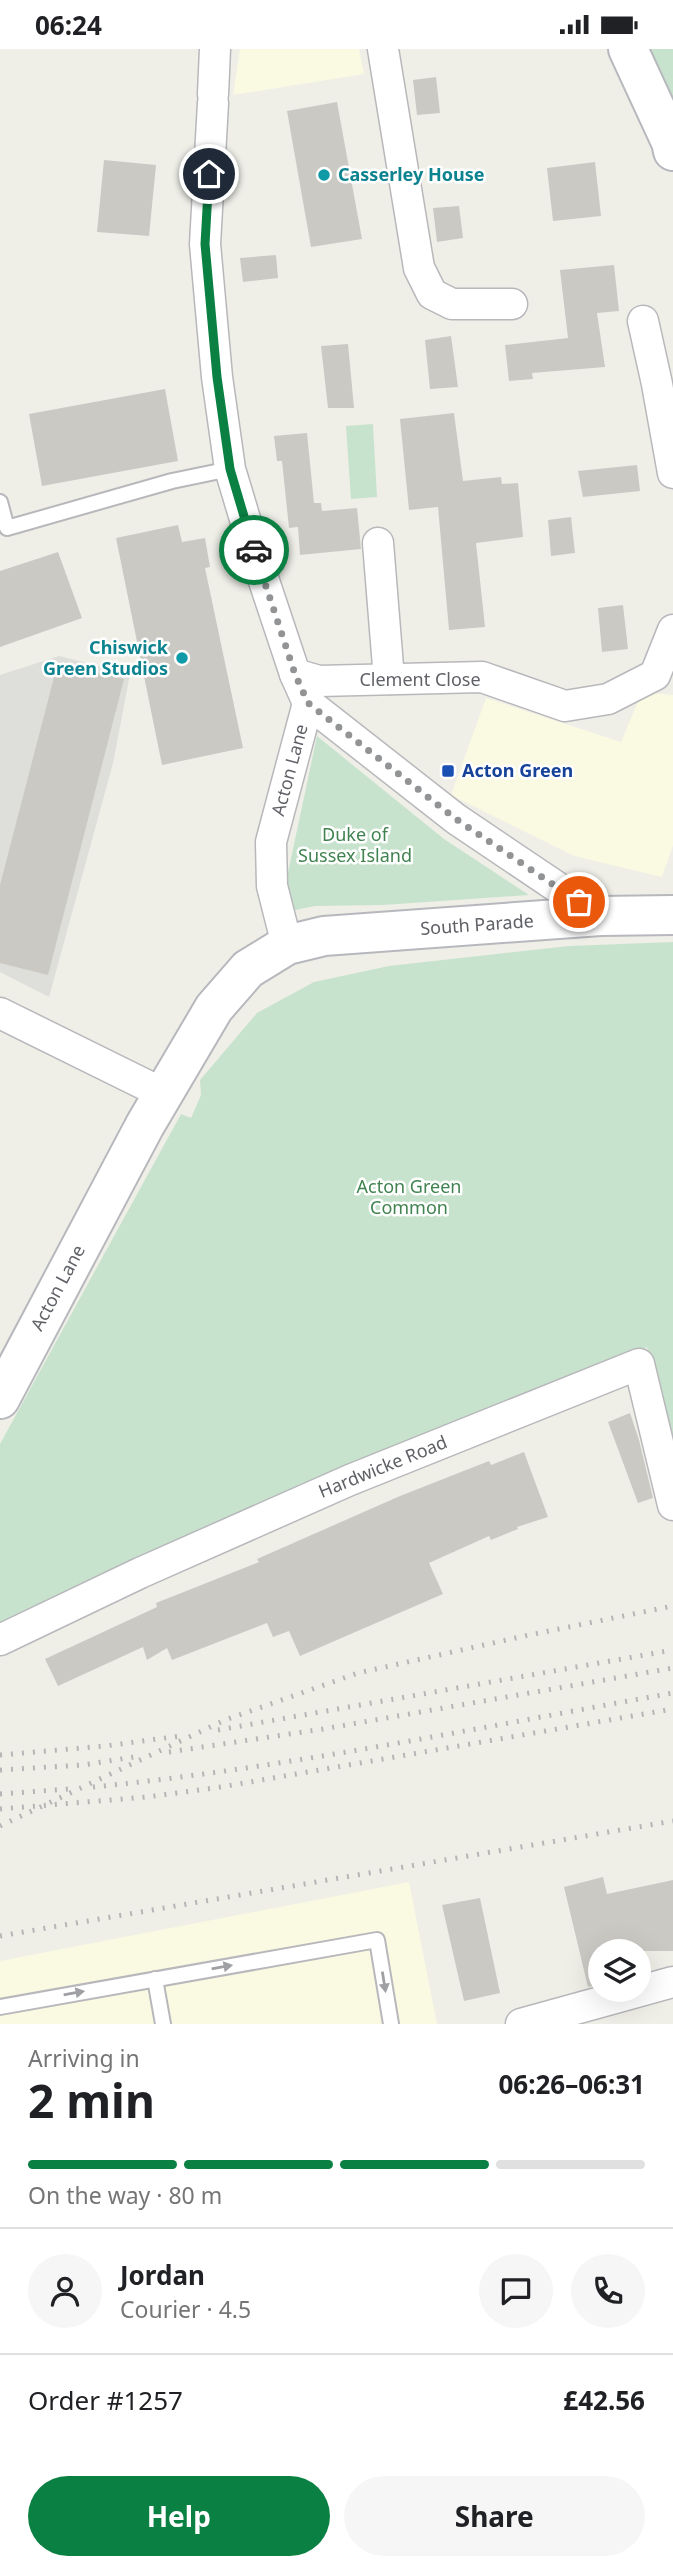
<!DOCTYPE html>
<html lang="en">
<head>
<meta charset="utf-8">
<style>
  body { margin:0; font-family:"Noto Sans",sans-serif; background:#f6f6f6; color:#202124; height:100vh; display:flex; flex-direction:column; font-size:26px; white-space:nowrap }
  * { box-sizing:border-box; margin:0 }
  p { font-size:23px; color:#757577 }
  .icon { flex:none; width:38px; height:38px; fill:none; stroke:currentColor; stroke-width:2; stroke-linecap:round; stroke-linejoin:round }
  .map { position:relative; height:1975px; overflow:hidden }
  .side { display:flex; flex-direction:column; background:#fff; flex:1 }
  .side>* { flex:none }
  .controls { position:absolute; left:588px; top:1890px; display:grid; gap:14px }
  .controls a { display:grid; place-items:center; width:63px; height:63px; border-radius:50%; background:#fff; box-shadow:0 7px 28px #0002; font-size:35px }
  .pin { position:absolute; display:grid; place-items:center; width:60px; height:60px; color:#fff; margin:-30px; border:4px solid #fff; border-radius:50%; box-shadow:0 2px 7px #0007 }
  .courier { position:absolute; display:grid; place-items:center; width:70px; height:70px; margin:-35px; border:5px solid #0b8043; border-radius:50%; background:#fff; color:#222; box-shadow:0 2px 9px #0007 }
  .headline em { font-style:normal; font-weight:700 }
  .headline div { display:flex; flex-direction:column-reverse }
  .headline { display:flex; align-items:center; justify-content:space-between; height:119px; padding:0 28px }
  h1 { font-size:46px; font-weight:700; line-height:52px }
  .bar { display:grid; grid-template-columns:repeat(4,1fr); gap:10px 7px; align-content:center; height:84px; padding:0 28px }
  .bar i { height:9px; border-radius:5px; background:#e0e0e0 }
  .bar .active { background:#0b8043 }
  .bar p { grid-column:span 4 }
  .line { display:flex; align-items:center; gap:18px; padding:0 28px; border-top:2px solid #e0e0e0 }
  .line div { flex:1 }
  .round { display:grid; place-items:center; flex:none; width:74px; height:74px; border-radius:37px; background:#f6f6f6 }
  .primary-button { display:flex; gap:14px; margin-top:auto; padding:14px 28px }
  .primary-button a { flex:1; height:80px; border-radius:42px; background:#0b8043; color:#fff; font-size:28px; font-weight:700; line-height:80px; text-align:center }
  .primary-button a+a { background:#f6f6f6; color:#202124 }
  .status { display:flex; justify-content:space-between; align-items:center; height:49px; padding:0 35px; background:#fff; direction:ltr }
  .status svg { height:19px; fill:currentColor }
  .map>svg:first-child { display:block }
</style>
</head>
<body>
<div class="status"><b>06:24</b><svg viewBox="0 0 49 12"><path d="M0 12V9h3v3zM5 12V6h3v6zM10 12V3h3v9zM15 12V0h3v12zM26 1h20v11H26zM47 4h2v5h-2z"/></svg></div>
<div class="map">
<svg width="673" height="1975" viewBox="0 0 673 1975">
  <rect width="100%" height="100%" fill="#efefe8"/>
  <g fill="#faf9e2">
    <path d="M240,0H359L364,25L233,46Z"/>
    <path d="M642,643L673,646V796L662,828L574,807L451,746L486,649L621,693Z"/>
    <path d="M409,1833L437,1975H0V1912Z"/>
  </g>
  <path fill="#dededa" d="M59,607L130,625L113,714L49,948L0,923V626Z"/>
  <g fill="#c8e3cd">
    <path d="M650,0H673V51Z"/>
    <path d="M373,375L377,448L351,450L346,377Z"/>
    <path d="M317,687L444,790L529,846L383,856L315,857L290,862L286,833Z"/>
    <path d="M673,893V1402L647,1298L299,1443L0,1574V1395L181,1065L191,1069L201,1046L200,1031L257,964L314,933L389,917L569,897Z"/>
  </g>
  <g fill="#cbc9c4">
    <path d="M436,28L440,64L417,66L413,31Z"/>
    <path d="M337,53L362,190L311,198L287,62Z"/>
    <path d="M104,111L156,116L149,187L97,183Z"/>
    <path d="M595,113L601,167L553,172L547,119Z"/>
    <path d="M459,157L463,189L437,193L433,159Z"/>
    <path d="M276,206L278,229L243,233L240,209Z"/>
    <path d="M614,216L619,262L597,264L605,318L532,324L533,330L509,332L505,296L568,289L560,221Z"/>
    <path d="M451,287L458,338L430,340L425,291Z"/>
    <path d="M348,295L354,359H328L321,297Z"/>
    <path d="M165,340L178,412L42,437L29,365Z"/>
    <path d="M454,364L463,432L501,428L502,435L518,434L523,488L476,494L485,578L449,581L438,458L409,461L400,370Z"/>
    <path d="M307,384L314,454H321L322,462L357,459L361,500L300,506L298,478L289,479L282,412H277L274,387Z"/>
    <path d="M637,416L640,442L583,448L578,422Z"/>
    <path d="M571,468L575,504L551,507L548,471Z"/>
    <path d="M178,476L182,493L205,489L210,518L205,519L243,699L162,716L116,489Z"/>
    <path d="M58,503L82,569L0,598V522Z"/>
    <path d="M623,556L628,600L602,603L598,559Z"/>
    <path d="M58,613L124,630L48,926L0,914V836Z"/>
    <path d="M630,1364L639,1391L653,1449L638,1454L608,1373Z"/>
    <path d="M524,1403L548,1468L517,1478L518,1480L491,1491L489,1487L429,1514L443,1545L300,1607L289,1582L273,1588L267,1574L172,1611L167,1599L147,1611L143,1598L58,1637L45,1610L157,1558L156,1554L259,1513L257,1510L400,1447L489,1412L491,1416Z"/>
    <path d="M603,1828L607,1845L673,1831V1902H600V1935L588,1938L564,1838Z"/>
    <path d="M480,1849L500,1944L464,1952L442,1856Z"/>
  </g>
  <g fill="none" stroke-linecap="round" stroke-linejoin="round">
    <defs>
      <g id="lane">
        <path d="M0,453L7,479L172,432L230,420"/>
        <path d="M155,1930L163,1975"/>
        <path d="M0,1958L377,1891L391,1975"/>
      </g>
      <g id="street">
        <path d="M383,0L419,219L432,245L452,255H512"/>
        <path d="M213,45L215,0"/>
        <path d="M213,54L205,195L217,328L230,420L260,520L295,625L308,654L456,770L600,867"/>
        <path d="M643,272L657,335L673,424"/>
        <path d="M378,494L389,630"/>
        <path d="M295,625L319,632L482,628L565,657L608,650L655,626L673,581"/>
        <path d="M287,896L272,837L271,793L308,654"/>
        <path d="M0,964L162,1044"/>
        <path d="M0,1591L140,1524L350,1431L639,1315L673,1456"/>
        <path d="M521,1975L673,1933"/>
      </g>
      <g id="secondary">
        <path d="M628,0L671,93L673,102"/>
        <path d="M0,1350L145,1076L214,959L248,920L287,896L324,887L600,867L673,866"/>
      </g>
    </defs>
    <use href="#lane" stroke="#b8b8bc" stroke-width="18"/>
    <use href="#street" stroke="#b8b8bc" stroke-width="33"/>
    <use href="#secondary" stroke="#b6b8bd" stroke-width="42"/>
    <use href="#lane" stroke="#fff" stroke-width="14"/>
    <use href="#street" stroke="#fff" stroke-width="30"/>
    <use href="#secondary" stroke="#fff" stroke-width="38"/>
    <g stroke="#b5b5b6" stroke-width="5" stroke-dasharray="2 9" stroke-linecap="butt">
      <path d="M218,1681L673,1601"/>
      <path d="M169,1703L323,1680L673,1619"/>
      <path d="M0,1706L105,1697L180,1687"/>
      <path d="M0,1721L83,1716L134,1708"/>
      <path d="M93,1738C287,1719 480,1678 673,1644"/>
      <path d="M0,1745L68,1740"/>
      <path d="M0,1760L147,1748L221,1738L673,1660"/>
      <path d="M0,1777L225,1671L358,1624L529,1586L673,1557"/>
      <path d="M0,1887L673,1772"/>
    </g>
  </g>
  <defs><path id="oneway-solid" d="M-6-.8H1V-3.2L6.5 0L1 3.2V.8H-6Z" transform="scale(1.75)"/></defs>
  <g fill="#9fa0a3">
    <use href="#oneway-solid" transform="translate(222 1918) rotate(-10)"/>
    <use href="#oneway-solid" transform="translate(384 1933) rotate(81)"/>
    <use href="#oneway-solid" transform="translate(74 1944) rotate(-10)"/>
  </g>
  <g fill="none" stroke-linecap="round" stroke-linejoin="round">
    <path stroke="#919394" stroke-width="7" stroke-dasharray="0 12.6" d="M254,501L295,625L308,654L456,770L579,853"/>
    <path stroke="#0b8043" stroke-width="9" d="M209,125L205,195L217,328L230,420L254,501"/>
  </g>
  <g fill="#0f9aa8" stroke="#fff" stroke-width="2.5">
    <circle cx="324" cy="126" r="7"/>
    <circle cx="182" cy="609" r="7"/>
  </g>
  <rect fill="#1a4fb4" stroke="#fff" stroke-width="2.5" x="441" y="715" width="14" height="14" rx="3.5"/>
  <g text-anchor="middle" stroke-width="5" stroke-linejoin="round" paint-order="stroke">
    <g font-size="18" font-weight="bold" fill="#0d838f" stroke="#fff" text-anchor="start">
      <text x="338" y="132">Casserley House</text>
      <text x="168" y="605" text-anchor="end">Chiswick<tspan x="168" dy="21">Green Studios</tspan></text>
    </g>
    <g font-size="18" fill="#5f6166" stroke="#fff">
      <text x="420" y="637">Clement Close</text>
      <text transform="translate(290 721) rotate(-75)" y="6">Acton Lane</text>
      <text transform="translate(477 876) rotate(-4)" y="6">South Parade</text>
      <text transform="translate(58 1239) rotate(-62)" y="6">Acton Lane</text>
      <text transform="translate(383 1418) rotate(-22)" y="6">Hardwicke Road</text>
    </g>
    <g font-size="18" font-weight="bold" fill="#164399" stroke="#fff" text-anchor="start">
      <text x="462" y="728">Acton Green</text>
    </g>
    <g font-size="18" fill="#418350" stroke="#fff">
      <text x="355" y="792">Duke of<tspan x="355" dy="21">Sussex Island</tspan></text>
      <text x="409" y="1144">Acton Green<tspan x="409" dy="21">Common</tspan></text>
    </g>
  </g>
</svg>
<div class="controls">
<a><svg class="icon" aria-label="layers" viewBox="0 0 24 24"><path d="M12 4l9 5-9 5-9-5zM3 14l9 5 9-5"/></svg></a>
</div>
<div class="pin" style="left:579px;top:853px;background:#ea580c"><svg class="icon" aria-label="bag" viewBox="0 0 24 24"><path d="M5 8h14l-1 12H6zM9 8a3 3 0 0 1 6 0"/></svg></div>
<div class="pin" style="left:209px;top:125px;background:#1f2937"><svg class="icon" aria-label="home" viewBox="0 0 24 24"><path d="M3 11l9-7 9 7M6 9v11h12V9"/></svg></div>
<div class="courier" style="left:254px;top:501px"><svg class="icon" aria-label="car" viewBox="0 0 24 24"><path d="M5 17H2v-5l4-1 3-4h7l3 4 3 1v5h-3M9 17h6M6 11h13"/><circle cx="7" cy="17" r="2"/><circle cx="17" cy="17" r="2"/></svg></div>
</div>
<section class="side">
<div class="headline"><div><h1>2 min</h1><p>Arriving in</p></div><em>06:26–06:31</em></div>
<div class="bar"><i class="active"></i><i class="active"></i><i class="active"></i><i></i><p>On the way · 80 m</p></div>
<div class="line" style="height:126px"><a class="round"><svg class="icon" aria-label="person" viewBox="0 0 24 24"><circle cx="12" cy="8" r="4"/><path d="M4 21q1-7 8-7t8 7"/></svg></a><div><b>Jordan</b><p>Courier · 4.5</p></div><a class="round"><svg class="icon" aria-label="chat" viewBox="0 0 24 24"><path d="M4 5h16v11H9l-5 4z"/></svg></a><a class="round"><svg class="icon" aria-label="phone" viewBox="0 0 24 24"><path d="M5 4h4l2 5-3 2q2 4 5 5l2-3 5 2v4C11 20 4 13 5 4z"/></svg></a></div>
<div class="line" style="height:91px"><div>Order #1257</div><b>£42.56</b></div>
<div class="primary-button"><a>Help</a><a>Share</a></div>
</section>
</body>
</html>
